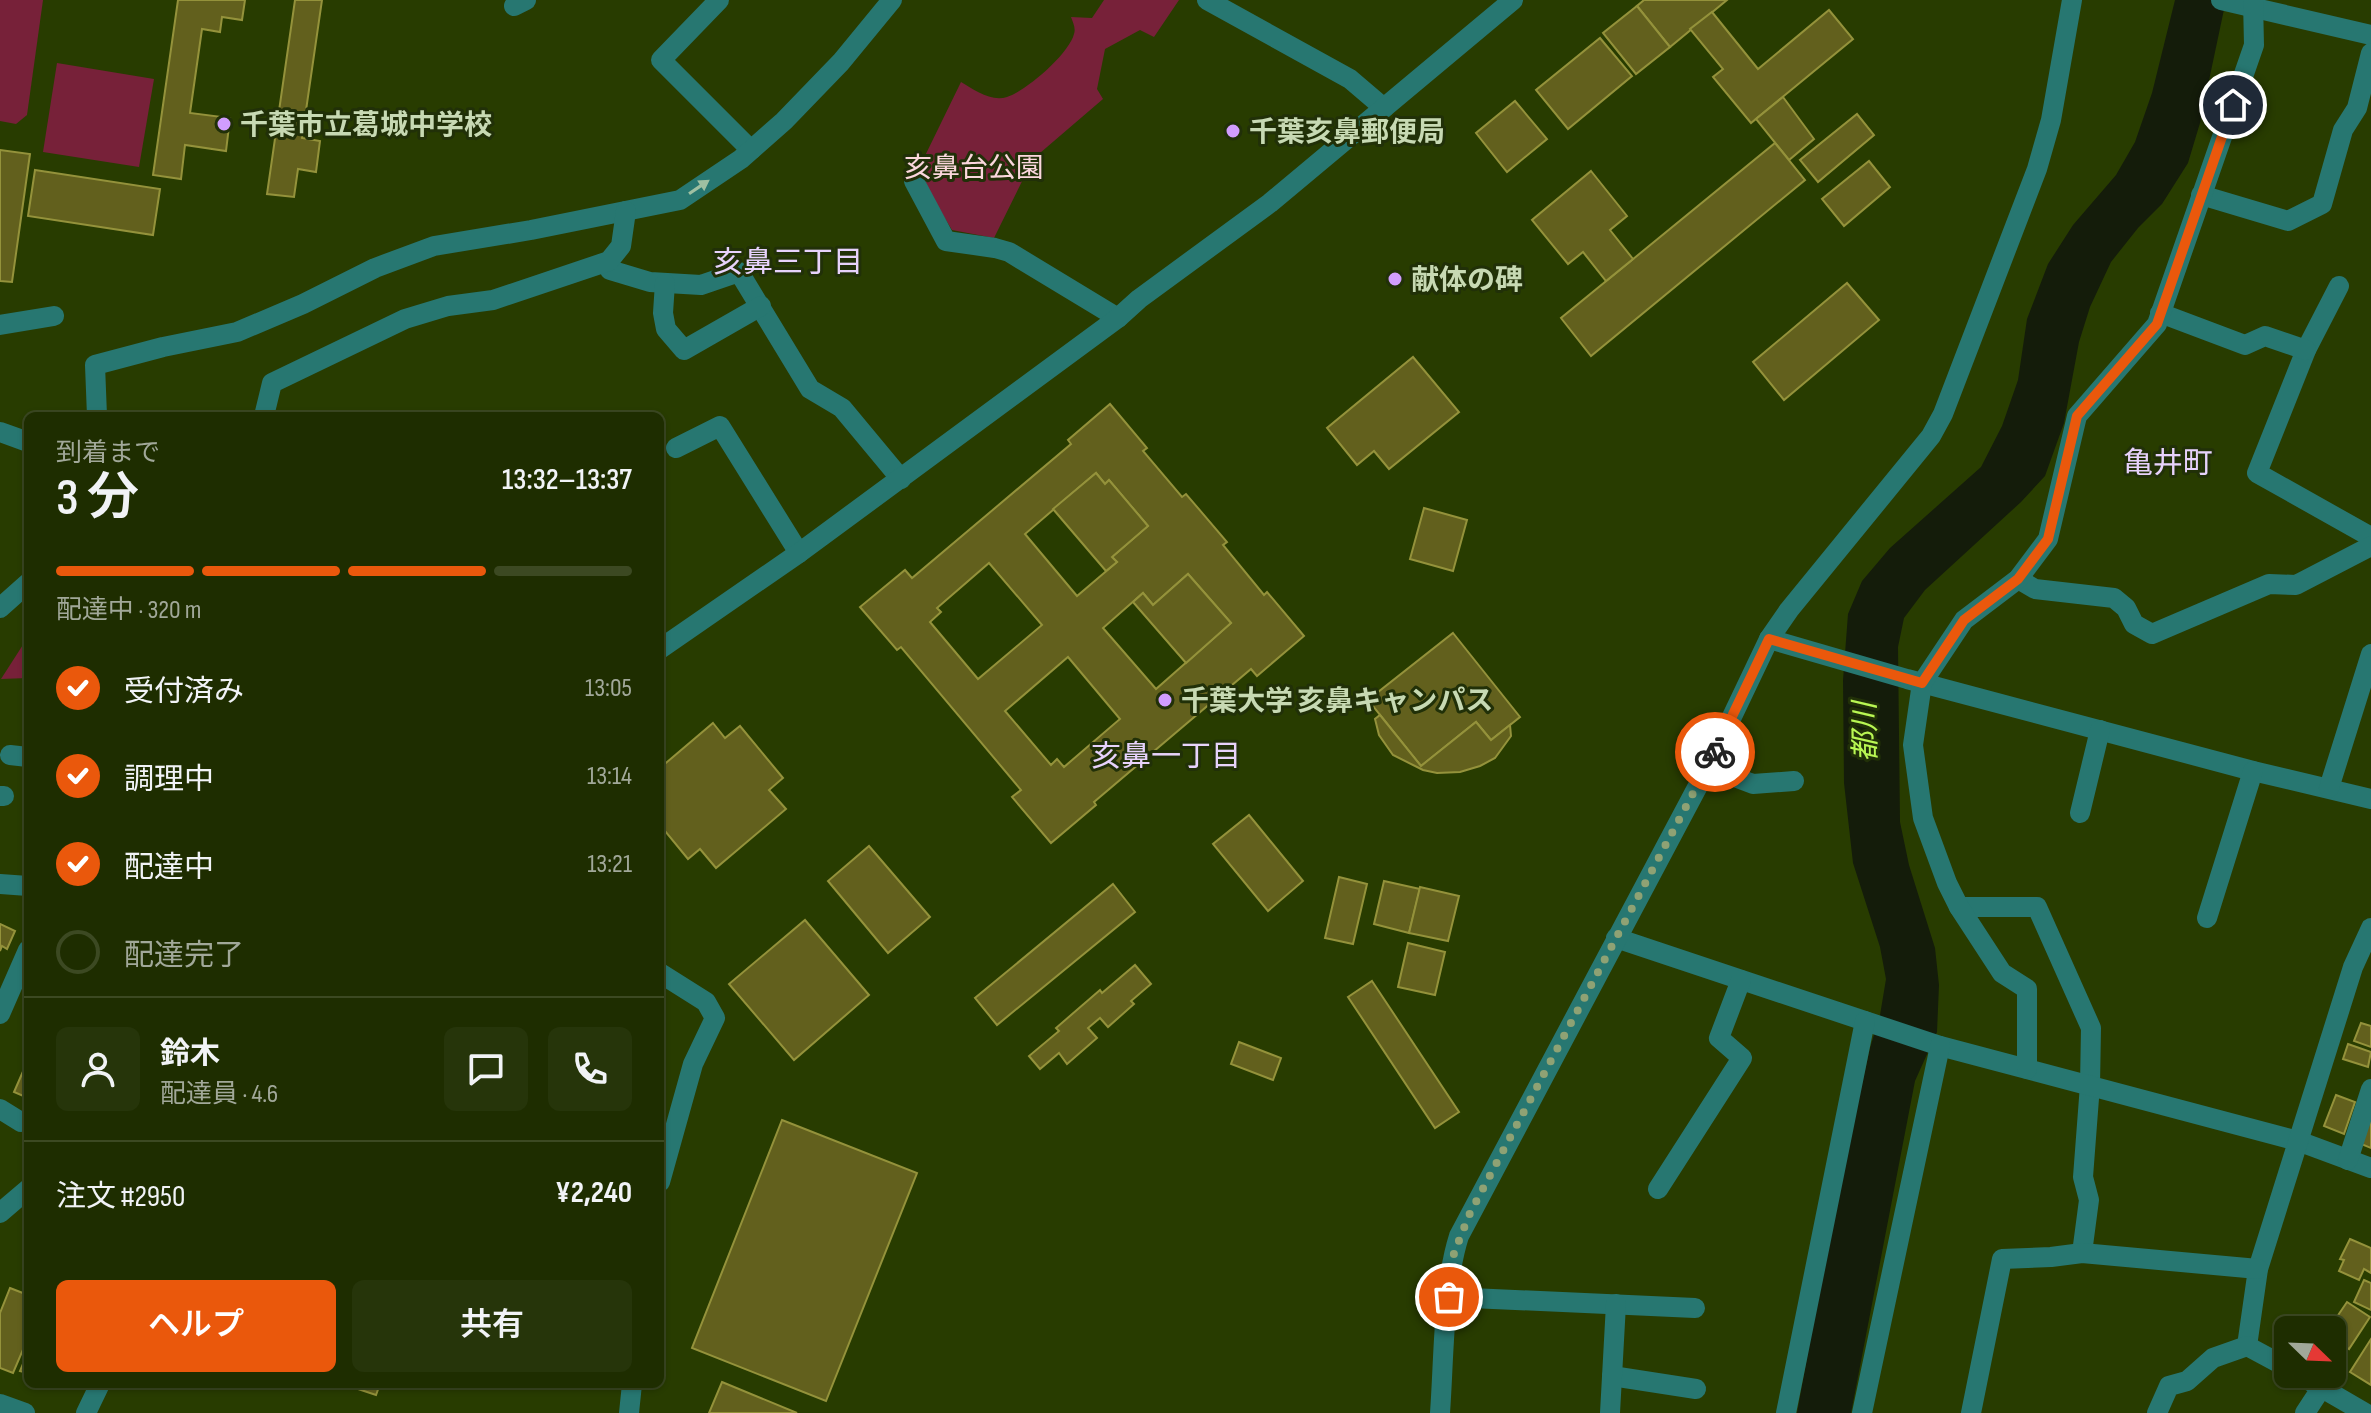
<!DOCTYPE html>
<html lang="ja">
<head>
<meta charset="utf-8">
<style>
  body { margin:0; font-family:"Sofia Sans Condensed","Noto Sans JP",sans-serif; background:#26350a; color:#f1f3f6; height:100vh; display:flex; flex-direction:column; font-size:30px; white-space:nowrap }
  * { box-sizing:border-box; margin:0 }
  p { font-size:26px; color:#a1a899 }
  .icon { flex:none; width:44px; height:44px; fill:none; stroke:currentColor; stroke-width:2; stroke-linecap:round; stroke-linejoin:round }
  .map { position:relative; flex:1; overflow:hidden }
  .drawer { position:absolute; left:24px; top:412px; width:640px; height:976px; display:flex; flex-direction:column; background:#1e2d00; border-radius:12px; box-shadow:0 2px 6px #0004,0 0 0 2px #3c4922 }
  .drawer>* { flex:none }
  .needle { width:52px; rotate:113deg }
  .controls { position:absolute; left:2274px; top:1316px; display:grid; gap:16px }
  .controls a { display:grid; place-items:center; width:72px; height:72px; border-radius:12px; background:#1e2d00; box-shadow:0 2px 6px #0004,0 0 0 2px #3c4922; font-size:40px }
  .pin { position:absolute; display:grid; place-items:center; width:68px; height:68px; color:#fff; margin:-34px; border:4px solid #fff; border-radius:50%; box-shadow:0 2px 8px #0007 }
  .courier { position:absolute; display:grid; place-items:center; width:80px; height:80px; margin:-40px; border:6px solid #ea580c; border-radius:50%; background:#fff; color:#222; box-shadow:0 2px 10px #0007 }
  .headline em { font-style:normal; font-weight:600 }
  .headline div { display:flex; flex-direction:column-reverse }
  .headline { display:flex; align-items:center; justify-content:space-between; height:136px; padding:0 32px }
  h1 { font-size:52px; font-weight:600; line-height:60px }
  .bar { display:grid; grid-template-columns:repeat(4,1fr); gap:12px 8px; align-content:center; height:96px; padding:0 32px }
  .bar i { height:10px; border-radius:6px; background:#3c4922 }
  .bar .on { background:#ea580c }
  .bar p { grid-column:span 4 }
  .line { display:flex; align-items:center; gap:20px; padding:0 32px; border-top:2px solid #3c4922 }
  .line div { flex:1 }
  .round { display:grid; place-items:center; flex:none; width:84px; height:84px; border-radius:12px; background:#26350a }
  ol { padding:0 32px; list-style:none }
  li { display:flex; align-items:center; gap:24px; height:88px }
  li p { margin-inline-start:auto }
  li .icon { padding:8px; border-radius:50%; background:#ea580c; color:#fff; stroke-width:4 }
  li:last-child { color:#a1a899 }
  li i { width:44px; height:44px; border:4px solid #3c4922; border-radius:50% }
  .cta { display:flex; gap:16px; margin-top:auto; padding:16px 32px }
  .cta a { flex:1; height:92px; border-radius:12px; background:#ea580c; color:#fff; font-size:32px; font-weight:600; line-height:92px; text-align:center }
  .cta a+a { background:#26350a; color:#f1f3f6 }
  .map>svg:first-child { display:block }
</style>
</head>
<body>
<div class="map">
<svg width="2371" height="1413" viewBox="0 0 2371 1413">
  <rect width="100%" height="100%" fill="#283c00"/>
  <g fill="#772139">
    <path d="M0,0H43L27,115L16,124L0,121Z"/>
    <path d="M1104,0H1179L1154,37L1140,30L1105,49L1097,89L1103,99L1033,159L994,238L952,230L928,190L921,164L961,82C974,90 991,102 1007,97C1026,91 1069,54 1074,34C1076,28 1073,23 1071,17L1092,18Z"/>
    <path d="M57,63L154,79L139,167L43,152Z"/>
    <path d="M28,637V678L1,679Z"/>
  </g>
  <path fill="#141c0a" d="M2175,0H2226L2200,123L2188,163L2162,204L2138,228L2111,262L2090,307L2079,342L2064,423L2045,476L2021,502L1925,590L1904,618L1898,647L1900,822L1909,865L1935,948L1939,985L1937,1032L1915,1081L1851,1413H1797L1832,1220L1870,1048L1880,1015L1886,979L1880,947L1853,863L1844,783L1843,680L1848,614L1862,581L1890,548L1981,467L2002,426L2018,380L2027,319L2048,264L2073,225L2116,175L2135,142L2152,93Z"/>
  <g fill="#62601d" stroke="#94923b" stroke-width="2" fill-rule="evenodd">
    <path d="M178,0H245L242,20L222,17L220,32L202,29L190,113L230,118L226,151L185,145L181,179L153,175Z"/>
    <path d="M295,0H322L302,138L320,141L316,172L298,169L294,197L267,194Z"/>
    <path d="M1644,0H1727L1670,47L1637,6Z"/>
    <path d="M1637,6L1670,47L1636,74L1603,33Z"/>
    <path d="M1829,10L1853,39L1751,123L1713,77L1723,69L1690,29L1712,12L1758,69Z"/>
    <path d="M1600,38L1632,76L1568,129L1536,90Z"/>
    <path d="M1783,97L1814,139L1789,160L1756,119Z"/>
    <path d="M1515,101L1547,139L1507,172L1476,133Z"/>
    <path d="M1857,114L1874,135L1818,182L1800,160Z"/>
    <path d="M1775,143L1805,180L1591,356L1561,318Z"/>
    <path d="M0,150L30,154L12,282L0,281Z"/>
    <path d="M1869,161L1890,187L1844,226L1822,199Z"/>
    <path d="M35,170L160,189L153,235L28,216Z"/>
    <path d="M1591,171L1627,216L1610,230L1633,259L1606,281L1583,252L1568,264L1532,220Z"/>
    <path d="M1847,283L1879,320L1784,400L1753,362Z"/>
    <path d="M1413,357L1459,412L1389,469L1374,451L1357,465L1327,428Z"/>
    <path d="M1110,404L1147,448L1143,451L1182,497L1186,494L1227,542L1223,545L1264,595L1267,592L1304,636L1257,676L1251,669L1094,802L1096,805L1051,843L1012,797L1021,790L901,647L897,650L860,607L905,570L912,578L1071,444L1068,440ZM1096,473L1105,484L1109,480L1148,526L1112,557L1117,562L1077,596L1025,534ZM989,563L1042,625L978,679L930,622L941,612L937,608ZM1188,574L1231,623L1156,689L1103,628L1143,593L1153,605ZM1068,657L1120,719L1064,767L1057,759L1051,765L1005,711Z"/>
    <path d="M1096,473L1105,484L1109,480L1148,526L1112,557L1117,562L1106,571L1053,509Z"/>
    <path d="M1424,508L1467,520L1453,571L1410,559Z"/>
    <path d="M1188,574L1231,623L1186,663L1133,602L1143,593L1153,605Z"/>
    <path d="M1453,633L1520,717L1491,740L1476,722L1421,766L1368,700Z"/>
    <path d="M1380,715L1421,766L1476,722L1491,740L1510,725L1511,736L1495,758L1480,766L1460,772L1437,773L1423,770L1393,755L1379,735L1375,719Z"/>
    <path d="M713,723L725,738L740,726L783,778L769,790L786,809L716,868L700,849L688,859L660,825V768Z"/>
    <path d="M1249,815L1303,881L1268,911L1213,844Z"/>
    <path d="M869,846L930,917L888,953L828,881Z"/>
    <path d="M1339,877L1367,884L1353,944L1325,938Z"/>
    <path d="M1384,881L1420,889L1409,933L1374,924Z"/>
    <path d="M1113,884L1135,912L997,1025L975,998Z"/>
    <path d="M1420,887L1459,896L1448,941L1409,933Z"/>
    <path d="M805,920L869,995L794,1060L729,984Z"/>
    <path d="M0,924L15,931L7,949L2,946L0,951Z"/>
    <path d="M1408,943L1445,952L1435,995L1398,987Z"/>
    <path d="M1135,965L1151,984L1131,1001L1134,1004L1108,1027L1100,1018L1088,1028L1097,1038L1067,1064L1059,1053L1040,1069L1029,1056L1059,1031L1056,1028L1100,990L1102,993Z"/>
    <path d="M1372,981L1459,1112L1435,1128L1348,997Z"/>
    <path d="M2361,1023L2371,1026V1047L2354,1041Z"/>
    <path d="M1239,1042L1281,1058L1273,1080L1231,1064Z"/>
    <path d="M2348,1044L2371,1052L2368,1067L2343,1059Z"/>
    <path d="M28,1060V1098L14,1092Z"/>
    <path d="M2336,1095L2355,1102L2344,1134L2324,1126Z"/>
    <path d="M2371,1116V1148L2354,1141Z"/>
    <path d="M782,1120L917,1173L826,1401L692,1348Z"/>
    <path d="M2350,1239L2371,1248V1273L2364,1269L2359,1280L2339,1271L2344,1260L2340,1259Z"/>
    <path d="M2364,1280L2371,1283V1310L2354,1302Z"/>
    <path d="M10,1288L28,1295V1338L13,1373L0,1368V1313Z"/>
    <path d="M2347,1302L2370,1317L2349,1349L2332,1338V1330H2328Z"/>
    <path d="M2371,1339V1385L2350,1372Z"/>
    <path d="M28,1352V1373L20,1371Z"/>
    <path d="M2332,1357L2344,1365L2337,1375L2332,1372Z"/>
    <path d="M722,1382L797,1413H709Z"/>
    <path d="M343,1384H380L376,1395Z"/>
  </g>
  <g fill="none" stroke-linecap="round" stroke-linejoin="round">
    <g stroke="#277771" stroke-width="20">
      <path d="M719,0L661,60L751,150"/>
      <path d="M1207,0L1350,79L1384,108"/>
      <path d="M2221,0L2371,35"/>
      <path d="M514,6L526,0"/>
      <path d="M914,181L946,241L995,248L1009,252L1118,318"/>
      <path d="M2201,195L2288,221L2322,204L2343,130L2357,108L2371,53"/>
      <path d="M609,261L610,270L650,282L701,285L739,272L810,389L842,408L901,479"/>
      <path d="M665,283L663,313L666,329L684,350L761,306"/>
      <path d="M2339,286L2306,350L2257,473L2371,537"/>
      <path d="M2160,313L2245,345L2265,336L2306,350"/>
      <path d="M0,325L54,316"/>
      <path d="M97,416L95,365L163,347L237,332L303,304L375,268L434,246L531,230L680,200L741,159L784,121L841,62L892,0"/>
      <path d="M264,416L272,383L405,319L448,306L493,300L609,261L621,246L626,211"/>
      <path d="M0,432L28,442"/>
      <path d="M676,448L720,426L799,553"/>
      <path d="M2018,579L2035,589L2114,598L2126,608L2134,624L2152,634L2269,584L2296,585L2371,546"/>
      <path d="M0,608L28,583"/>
      <path d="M1769,639L1907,679L2253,771L2371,799"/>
      <path d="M660,649L799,553L1118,318L1139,299L1270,203L1513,0"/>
      <path d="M10,755L28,757"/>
      <path d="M1708,767L1753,784L1794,781"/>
      <path d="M2329,788L2371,654"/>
      <path d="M0,796H4"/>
      <path d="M2080,813L2100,730"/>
      <path d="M0,884L28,886"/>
      <path d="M1959,907H2037L2091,1028L2090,1085L2083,1177L2089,1200L2082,1253"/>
      <path d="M2207,918L2253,771"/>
      <path d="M1616,938L1940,1046L2298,1141L2371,1168"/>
      <path d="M660,973L706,1002L715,1018L693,1064L660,1182"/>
      <path d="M0,1014L28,950"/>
      <path d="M2027,1069V989L2002,973L1959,907L1947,883L1923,818L1913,745L1922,683L1964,620L2018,579L2048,539L2077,416L2157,324L2254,45L2253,0"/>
      <path d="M0,1109L21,1122L28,1120"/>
      <path d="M2348,1160L2371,1089"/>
      <path d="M1658,1189L1742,1058L1719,1038L1741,980"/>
      <path d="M0,1213L28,1189"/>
      <path d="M1449,1297L1695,1308"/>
      <path d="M2247,1346L2258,1269L2353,967L2371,928"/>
      <path d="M2298,1374L2365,1413"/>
      <path d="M1612,1376L1696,1389"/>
      <path d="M0,1404L25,1413"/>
      <path d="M86,1413L100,1384"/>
      <path d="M629,1413L632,1384"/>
      <path d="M1440,1413C1444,1359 1443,1286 1459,1236L1708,767L1769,639L1789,610L1931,436L1943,414L2037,169L2051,120L2072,0"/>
      <path d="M1610,1413L1616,1304"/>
      <path d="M1786,1413L1865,1021"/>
      <path d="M1862,1413L1940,1046"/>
      <path d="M1971,1413L2002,1259L2051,1257L2082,1253L2258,1269"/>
      <path d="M2157,1413L2169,1386L2187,1381L2213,1358L2247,1346L2288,1368"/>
      <path d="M2305,1413L2322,1387"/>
    </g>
  </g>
  <defs><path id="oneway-solid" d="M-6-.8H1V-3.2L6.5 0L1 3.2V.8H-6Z" transform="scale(2)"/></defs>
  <use fill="#9fc0a2" href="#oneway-solid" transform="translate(699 187) rotate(-34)"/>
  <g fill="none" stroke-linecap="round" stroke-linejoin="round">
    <path stroke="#8fa274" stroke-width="8" stroke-dasharray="0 14.4" d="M1449,1297L1454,1253L1470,1213L1715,752"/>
    <path stroke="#ea580c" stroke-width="10" d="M1715,752L1769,639L1922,683L1964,620L2018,579L2048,539L2077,416L2157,324L2233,105"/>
  </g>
  <g fill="#d19dfe" stroke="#213008" stroke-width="3">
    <circle cx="224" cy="124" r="8"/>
    <circle cx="1233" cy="131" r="8"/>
    <circle cx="1395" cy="279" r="8"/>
    <circle cx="1165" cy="700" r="8"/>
  </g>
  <g text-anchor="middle" stroke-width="6" stroke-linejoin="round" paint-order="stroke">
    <g font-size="28" font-weight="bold" fill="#c7d9b3" stroke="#213008" text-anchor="start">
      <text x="240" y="134">千葉市立葛城中学校</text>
      <text x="1249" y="141">千葉亥鼻郵便局</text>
      <text x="1411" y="289">献体の碑</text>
      <text x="1181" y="710">千葉大学 亥鼻キャンパス</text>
    </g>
    <g font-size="28" fill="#fbd7dd" stroke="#213008">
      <text x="974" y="177">亥鼻台公園</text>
    </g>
    <g font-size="30" fill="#e7d2fc" stroke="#213008">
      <text x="788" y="272">亥鼻三丁目</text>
      <text x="2168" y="473">亀井町</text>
      <text x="1166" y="766">亥鼻一丁目</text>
    </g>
    <g font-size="30" font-style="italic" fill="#b9f753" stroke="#213008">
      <text transform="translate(1865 732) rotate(-91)" y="10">都川</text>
    </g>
  </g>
</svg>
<div class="controls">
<a><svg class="needle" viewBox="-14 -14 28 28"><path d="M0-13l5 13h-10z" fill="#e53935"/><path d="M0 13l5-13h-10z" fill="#a1a899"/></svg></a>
</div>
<div class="pin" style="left:1449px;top:1297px;background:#ea580c"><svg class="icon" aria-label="bag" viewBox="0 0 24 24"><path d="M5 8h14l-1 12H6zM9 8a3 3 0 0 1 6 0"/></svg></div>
<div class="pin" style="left:2233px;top:105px;background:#1f2937"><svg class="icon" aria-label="home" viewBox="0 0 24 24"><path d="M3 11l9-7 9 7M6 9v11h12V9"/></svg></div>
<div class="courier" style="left:1715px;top:752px"><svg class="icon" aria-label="bike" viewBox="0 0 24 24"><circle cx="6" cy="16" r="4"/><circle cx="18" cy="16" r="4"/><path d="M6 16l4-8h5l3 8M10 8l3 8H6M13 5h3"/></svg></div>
<section class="drawer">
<div class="headline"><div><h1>3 分</h1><p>到着まで</p></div><em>13:32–13:37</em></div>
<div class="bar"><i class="on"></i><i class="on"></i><i class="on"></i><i></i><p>配達中 · 320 m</p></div>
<ol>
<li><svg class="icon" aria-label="check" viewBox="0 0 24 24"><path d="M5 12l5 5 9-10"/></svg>受付済み<p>13:05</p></li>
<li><svg class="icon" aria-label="check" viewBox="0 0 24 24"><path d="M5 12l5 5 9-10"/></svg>調理中<p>13:14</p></li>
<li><svg class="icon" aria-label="check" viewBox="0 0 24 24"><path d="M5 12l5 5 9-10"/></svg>配達中<p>13:21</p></li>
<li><i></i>配達完了</li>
</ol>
<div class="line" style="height:144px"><a class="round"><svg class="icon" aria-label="person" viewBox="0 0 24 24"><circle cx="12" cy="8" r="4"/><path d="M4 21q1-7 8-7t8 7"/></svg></a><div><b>鈴木</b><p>配達員 · 4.6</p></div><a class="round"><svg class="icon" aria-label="chat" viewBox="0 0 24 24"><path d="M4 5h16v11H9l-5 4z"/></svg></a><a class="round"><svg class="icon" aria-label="phone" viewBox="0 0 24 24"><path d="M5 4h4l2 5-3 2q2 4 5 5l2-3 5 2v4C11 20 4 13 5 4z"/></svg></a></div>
<div class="line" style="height:104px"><div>注文 #2950</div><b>¥2,240</b></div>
<div class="cta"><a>ヘルプ</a><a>共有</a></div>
</section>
</div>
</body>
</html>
